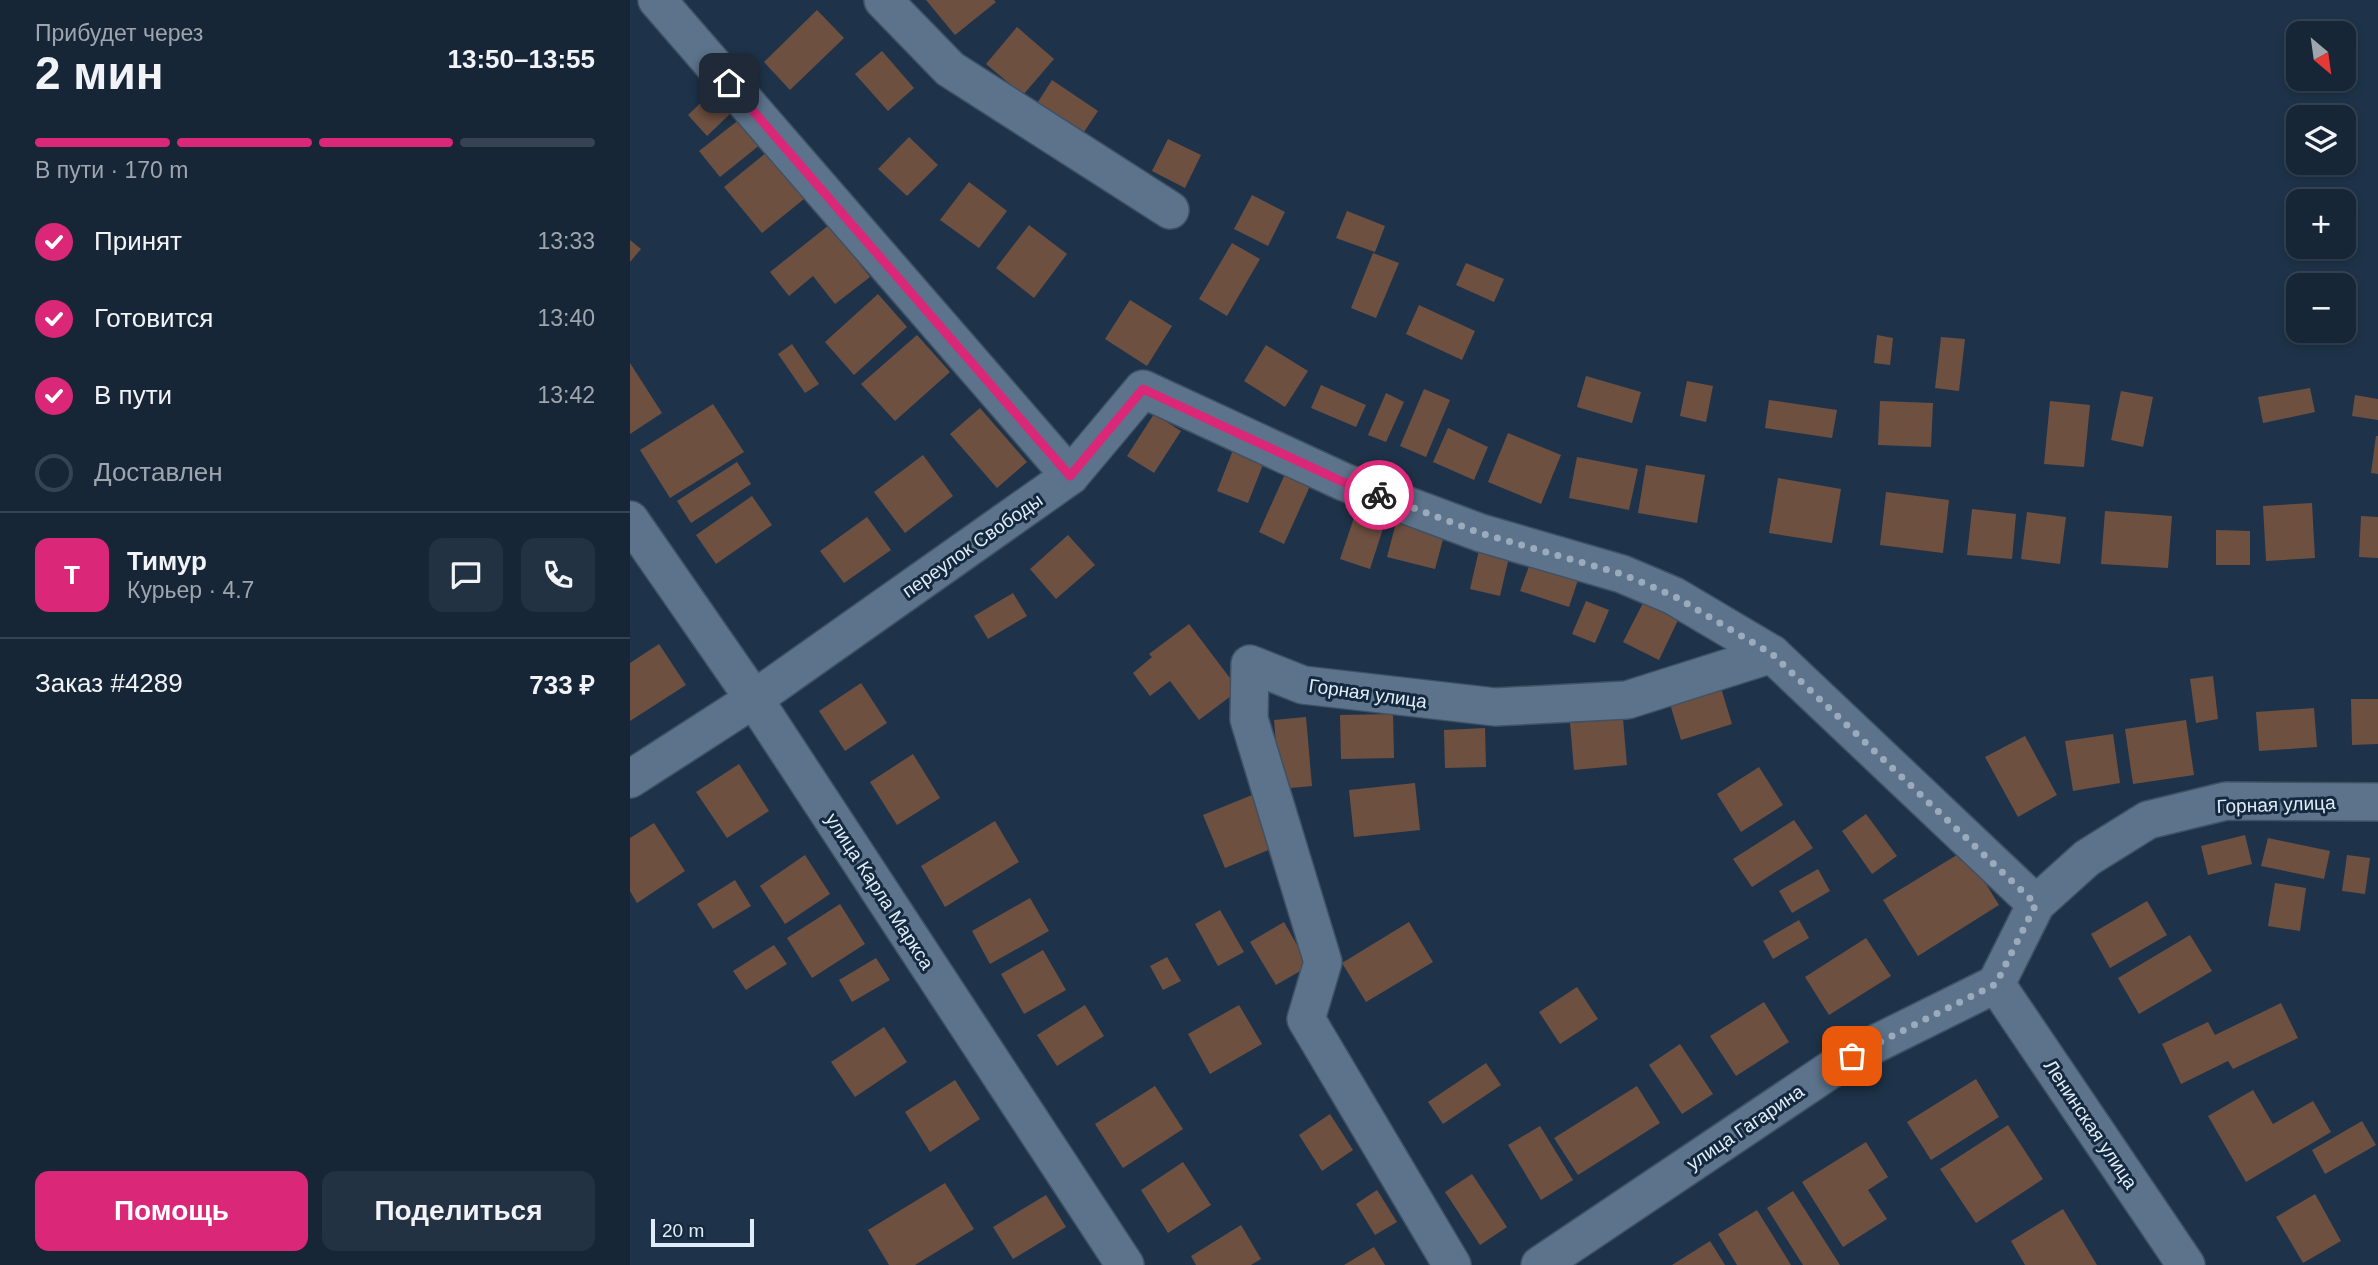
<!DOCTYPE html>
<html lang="ru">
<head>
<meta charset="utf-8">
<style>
  body { margin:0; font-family:Helvetica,sans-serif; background:#233242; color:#f1f3f6; height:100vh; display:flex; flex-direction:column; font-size:26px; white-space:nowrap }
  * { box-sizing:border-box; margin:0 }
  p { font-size:23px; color:#9ea5ad }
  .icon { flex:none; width:38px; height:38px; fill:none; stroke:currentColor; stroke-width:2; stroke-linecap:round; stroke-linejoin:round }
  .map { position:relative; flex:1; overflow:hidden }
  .drawer { display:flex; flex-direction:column; background:#162637; width:630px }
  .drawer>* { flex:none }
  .needle { width:46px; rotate:151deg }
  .controls { position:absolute; left:1656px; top:21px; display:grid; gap:14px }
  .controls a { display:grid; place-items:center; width:70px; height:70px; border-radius:14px; background:#162637; box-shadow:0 4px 10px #0003,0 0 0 2px #354352; font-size:35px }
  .scale { position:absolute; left:21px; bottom:18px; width:103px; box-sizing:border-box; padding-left:7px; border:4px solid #dfecfa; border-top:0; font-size:19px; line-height:24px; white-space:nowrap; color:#dfecfa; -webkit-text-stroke:5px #15293e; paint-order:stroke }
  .pin { position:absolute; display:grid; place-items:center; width:60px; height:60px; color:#fff; margin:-30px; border-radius:14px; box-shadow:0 4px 10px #0006 }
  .courier { position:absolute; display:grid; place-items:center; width:70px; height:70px; margin:-35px; border:5px solid #db2777; border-radius:50%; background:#fff; color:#222; box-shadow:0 2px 9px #0007 }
  .headline em { font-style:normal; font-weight:800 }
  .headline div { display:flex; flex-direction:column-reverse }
  .headline { display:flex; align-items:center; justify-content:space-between; height:119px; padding:0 35px }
  h1 { font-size:46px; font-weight:800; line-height:52px }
  .bar { display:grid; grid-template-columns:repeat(4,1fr); gap:10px 7px; align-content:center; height:84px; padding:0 35px }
  .bar i { height:9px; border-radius:5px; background:#354352 }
  .bar .active { background:#db2777 }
  .bar p { grid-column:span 4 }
  .line { display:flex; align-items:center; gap:18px; padding:0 35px; border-top:2px solid #354352 }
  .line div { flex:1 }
  .round { display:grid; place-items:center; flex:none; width:74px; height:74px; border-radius:14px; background:#233242 }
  ol { padding:0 35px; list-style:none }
  li { display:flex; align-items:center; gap:21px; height:77px }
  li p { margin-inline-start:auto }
  li .icon { padding:7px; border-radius:50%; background:#db2777; color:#fff; stroke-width:4 }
  li:last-child { color:#9ea5ad }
  li i { width:38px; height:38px; border:4px solid #354352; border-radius:50% }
  .action { display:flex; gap:14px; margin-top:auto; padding:14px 35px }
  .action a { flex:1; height:80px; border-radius:14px; background:#db2777; color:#fff; font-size:28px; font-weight:800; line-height:80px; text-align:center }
  .action a+a { background:#233242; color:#f1f3f6 }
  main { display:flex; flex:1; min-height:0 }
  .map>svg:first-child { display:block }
</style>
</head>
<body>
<main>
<section class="drawer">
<div class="headline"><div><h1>2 мин</h1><p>Прибудет через</p></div><em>13:50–13:55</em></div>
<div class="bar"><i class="active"></i><i class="active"></i><i class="active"></i><i></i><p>В пути · 170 m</p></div>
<ol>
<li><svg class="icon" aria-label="check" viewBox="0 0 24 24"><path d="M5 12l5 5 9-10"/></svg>Принят<p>13:33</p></li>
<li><svg class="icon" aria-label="check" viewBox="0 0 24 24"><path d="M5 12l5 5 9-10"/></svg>Готовится<p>13:40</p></li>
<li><svg class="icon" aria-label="check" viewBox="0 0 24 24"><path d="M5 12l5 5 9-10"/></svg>В пути<p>13:42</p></li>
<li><i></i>Доставлен</li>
</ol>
<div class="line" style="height:126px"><b class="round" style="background:#db2777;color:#fff">Т</b><div><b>Тимур</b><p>Курьер · 4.7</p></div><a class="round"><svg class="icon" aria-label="chat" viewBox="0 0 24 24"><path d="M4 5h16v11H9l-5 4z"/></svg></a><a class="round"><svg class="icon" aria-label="phone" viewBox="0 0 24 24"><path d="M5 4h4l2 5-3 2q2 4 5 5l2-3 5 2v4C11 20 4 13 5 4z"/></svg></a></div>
<div class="line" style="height:91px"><div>Заказ #4289</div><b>733 ₽</b></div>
<div class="action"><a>Помощь</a><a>Поделиться</a></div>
</section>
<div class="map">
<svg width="1748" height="1265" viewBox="0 0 1748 1265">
  <rect width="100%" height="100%" fill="#1e3349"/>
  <g fill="#6e5041">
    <path d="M296,0H364L366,2L325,35Z"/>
    <path d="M187,10L214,38L160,90L134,62Z"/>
    <path d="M387,27L424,59L393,95L356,64Z"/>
    <path d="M252,51L284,88L258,111L225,74Z"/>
    <path d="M422,80L468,111L452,135L406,105Z"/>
    <path d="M81,93L101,113L77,136L58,115Z"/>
    <path d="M110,119L131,144L90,177L69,151Z"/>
    <path d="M279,137L308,165L277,196L248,169Z"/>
    <path d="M538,139L571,155L555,188L522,171Z"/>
    <path d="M137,152L174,199L132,233L94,187Z"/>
    <path d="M339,182L377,211L349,248L310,220Z"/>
    <path d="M622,195L655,212L638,246L604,229Z"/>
    <path d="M717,211L755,226L745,252L706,238Z"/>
    <path d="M199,225L240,277L205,304L183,276L159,296L140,272Z"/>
    <path d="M399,225L437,254L404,298L366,268Z"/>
    <path d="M0,240L11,249L0,262Z"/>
    <path d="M602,243L630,259L597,316L569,299Z"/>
    <path d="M743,253L769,263L746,318L721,308Z"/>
    <path d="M836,263L874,279L864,302L826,285Z"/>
    <path d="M248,294L277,327L224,375L195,342Z"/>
    <path d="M500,300L542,326L517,366L475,339Z"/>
    <path d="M789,305L845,331L832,360L776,334Z"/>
    <path d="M287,335L320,372L265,421L231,384Z"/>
    <path d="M1247,335L1263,338L1260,365L1244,363Z"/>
    <path d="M1311,337L1335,339L1329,391L1305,388Z"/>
    <path d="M162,344L189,384L175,393L148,354Z"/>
    <path d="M636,345L678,371L655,407L614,381Z"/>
    <path d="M0,363L32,413L0,434Z"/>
    <path d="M956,376L1011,392L1002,423L947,407Z"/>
    <path d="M1057,381L1083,386L1076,422L1050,416Z"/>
    <path d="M691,385L736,405L726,427L681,408Z"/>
    <path d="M1680,388L1685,412L1633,423L1628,397Z"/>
    <path d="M794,389L820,400L796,457L770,446Z"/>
    <path d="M1491,391L1523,397L1513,447L1481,440Z"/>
    <path d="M756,393L774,402L756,442L738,435Z"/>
    <path d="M1725,395L1748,399V420L1722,416Z"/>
    <path d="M1139,400L1207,410L1202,438L1135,428Z"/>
    <path d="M1250,401L1303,403L1301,447L1248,445Z"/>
    <path d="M1420,401L1460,405L1454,467L1414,464Z"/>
    <path d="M83,404L114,452L40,498L10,450Z"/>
    <path d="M350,408L397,462L367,488L320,434Z"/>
    <path d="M524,414L551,431L524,473L497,456Z"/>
    <path d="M818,428L858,447L844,480L803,462Z"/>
    <path d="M878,433L931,455L911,504L858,482Z"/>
    <path d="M1746,436H1748V474L1741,473Z"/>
    <path d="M603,450L634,462L618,503L587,491Z"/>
    <path d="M293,455L323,496L275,533L244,492Z"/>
    <path d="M947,457L1008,469L999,510L939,498Z"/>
    <path d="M107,462L121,484L61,523L47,501Z"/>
    <path d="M1016,465L1075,475L1067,523L1008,513Z"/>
    <path d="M655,474L680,486L654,544L629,532Z"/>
    <path d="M1148,478L1211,489L1202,543L1139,533Z"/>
    <path d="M1256,492L1319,500L1313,553L1250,545Z"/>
    <path d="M122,496L142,525L86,564L66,535Z"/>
    <path d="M729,503L758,513L740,569L710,559Z"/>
    <path d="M1682,503L1685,558L1636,561L1633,506Z"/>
    <path d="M1342,509L1386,514L1382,559L1337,555Z"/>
    <path d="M1475,511L1542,516L1538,568L1471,564Z"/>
    <path d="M1397,512L1436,517L1430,564L1391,559Z"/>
    <path d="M1731,516L1748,517V558L1729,557Z"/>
    <path d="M237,517L261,550L214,583L190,551Z"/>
    <path d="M767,519L815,532L805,569L757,557Z"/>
    <path d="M1586,530L1620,531V565H1586Z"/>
    <path d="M438,535L465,565L426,599L400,569Z"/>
    <path d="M850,546L880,553L870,596L840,589Z"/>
    <path d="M902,558L950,574L939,607L890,591Z"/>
    <path d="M383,593L397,616L358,639L344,616Z"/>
    <path d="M956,601L979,610L965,643L942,634Z"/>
    <path d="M1014,601L1049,618L1029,660L993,642Z"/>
    <path d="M559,624L609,690L569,720L540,681L520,696L503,673L522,657L519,654Z"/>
    <path d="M29,644L56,685L0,721V663Z"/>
    <path d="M1583,676L1588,719L1566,723L1560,679Z"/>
    <path d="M231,683L257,723L215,751L189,711Z"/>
    <path d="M1091,688L1102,724L1051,740L1040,704Z"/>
    <path d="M1721,699H1748V744L1722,745Z"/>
    <path d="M1684,708L1687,747L1629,751L1626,712Z"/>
    <path d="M763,714L764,758L711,759L710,715Z"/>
    <path d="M676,717L682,786L650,789L644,720Z"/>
    <path d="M993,719L997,765L944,770L940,723Z"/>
    <path d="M1556,720L1564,775L1503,784L1495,729Z"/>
    <path d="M855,728L856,767L815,768L814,730Z"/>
    <path d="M1483,734L1490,783L1443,791L1435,741Z"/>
    <path d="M1395,736L1427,795L1388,817L1355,757Z"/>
    <path d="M283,754L310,798L267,825L240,782Z"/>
    <path d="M109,764L139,811L97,838L66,792Z"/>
    <path d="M1129,767L1153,805L1111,832L1087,794Z"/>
    <path d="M785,783L790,830L724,837L719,790Z"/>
    <path d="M622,795L643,848L595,868L573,815Z"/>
    <path d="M1236,814L1267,856L1242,874L1212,831Z"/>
    <path d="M1164,820L1183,848L1122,887L1103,859Z"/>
    <path d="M365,821L389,862L315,907L291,866Z"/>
    <path d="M24,823L55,871L7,903L0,891V838Z"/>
    <path d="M1615,835L1622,864L1578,875L1571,846Z"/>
    <path d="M1638,838L1700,851L1694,879L1631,866Z"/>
    <path d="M1335,850L1369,905L1288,956L1253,900Z"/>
    <path d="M175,855L200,894L155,924L130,886Z"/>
    <path d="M1717,855L1740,858L1735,894L1712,891Z"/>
    <path d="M1188,869L1200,891L1162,913L1149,891Z"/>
    <path d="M105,880L121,906L83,929L67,904Z"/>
    <path d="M1645,883L1676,888L1670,931L1638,926Z"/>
    <path d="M400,898L419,931L360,964L342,931Z"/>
    <path d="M1517,901L1537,935L1480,968L1461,934Z"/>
    <path d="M210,904L235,944L182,978L157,938Z"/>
    <path d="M590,910L614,952L588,966L565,924Z"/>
    <path d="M1169,920L1179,938L1143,959L1133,941Z"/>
    <path d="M654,922L679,966L646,985L620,942Z"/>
    <path d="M779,922L803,962L736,1002L712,963Z"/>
    <path d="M1560,935L1582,971L1509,1014L1488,978Z"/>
    <path d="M1236,938L1261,976L1199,1015L1175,977Z"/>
    <path d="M144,945L157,964L116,990L103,971Z"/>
    <path d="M413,950L436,990L394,1014L371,974Z"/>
    <path d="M537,957L551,981L533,990L520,966Z"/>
    <path d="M246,958L260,980L222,1002L209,980Z"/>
    <path d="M947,987L968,1019L930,1044L909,1012Z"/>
    <path d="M1134,1002L1159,1042L1106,1076L1080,1036Z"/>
    <path d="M1651,1003L1668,1038L1603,1069L1598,1061L1551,1084L1532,1044L1578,1022L1585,1035Z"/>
    <path d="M455,1005L474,1036L427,1066L407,1035Z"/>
    <path d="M609,1005L632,1044L580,1074L558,1034Z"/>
    <path d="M254,1027L277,1062L225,1097L201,1062Z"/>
    <path d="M1050,1044L1083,1094L1052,1114L1019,1065Z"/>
    <path d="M856,1063L871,1085L813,1124L798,1102Z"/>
    <path d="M1346,1079L1369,1117L1301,1160L1277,1122Z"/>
    <path d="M325,1080L350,1119L300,1152L275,1112Z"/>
    <path d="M525,1086L553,1129L493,1168L465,1124Z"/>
    <path d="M1007,1086L1030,1123L948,1175L924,1138Z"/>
    <path d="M1623,1090L1643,1124L1683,1101L1701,1132L1616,1182L1578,1116Z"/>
    <path d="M700,1114L723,1150L692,1171L669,1135Z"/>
    <path d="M1732,1121L1746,1145L1695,1174L1682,1150Z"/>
    <path d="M1378,1125L1413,1179L1346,1223L1310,1169Z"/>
    <path d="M910,1126L943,1180L911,1200L878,1145Z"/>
    <path d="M1236,1142L1258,1177L1238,1190L1257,1219L1213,1247L1172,1182Z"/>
    <path d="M553,1162L581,1205L538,1233L511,1190Z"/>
    <path d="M842,1174L877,1227L850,1245L815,1192Z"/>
    <path d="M315,1183L344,1229L285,1265H259L238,1230Z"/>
    <path d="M747,1190L767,1222L745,1235L726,1204Z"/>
    <path d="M1163,1191L1210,1265H1173L1137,1208Z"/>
    <path d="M1685,1194L1711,1241L1673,1263L1646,1217Z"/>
    <path d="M416,1195L436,1227L383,1259L363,1227Z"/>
    <path d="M1433,1209L1467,1265H1395L1381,1241Z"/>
    <path d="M1127,1210L1161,1265H1107L1088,1234Z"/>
    <path d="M611,1225L631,1259L621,1265H566L561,1256Z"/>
    <path d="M1080,1241L1095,1265H1042Z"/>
    <path d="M744,1247L755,1265H714Z"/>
  </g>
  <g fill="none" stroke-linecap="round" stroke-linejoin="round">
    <defs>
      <g id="minor">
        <path d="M27,0L440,476"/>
        <path d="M253,0L320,69L540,210"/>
        <path d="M0,520L124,699L495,1265"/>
        <path d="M0,779L124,699L440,476L513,389L714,482L851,533L992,574L1044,596L1142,654"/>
        <path d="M1366,984L1406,904L1457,858L1518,820L1596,801L1748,802"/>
        <path d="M1366,984L1556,1265"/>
        <path d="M822,1265L676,1019L693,962L619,719L620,664L673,685L865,707L997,700L1142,654L1406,904"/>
        <path d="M910,1265L1221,1056L1366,984"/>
      </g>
    </defs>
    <use href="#minor" stroke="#3f5163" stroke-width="40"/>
    <use href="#minor" stroke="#5c738b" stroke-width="37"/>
  </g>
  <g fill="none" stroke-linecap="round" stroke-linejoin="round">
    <path stroke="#9babbc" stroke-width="7" stroke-dasharray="0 12.6" d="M749,495L850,533L992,574L1044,596L1142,654L1406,904L1366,984L1222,1056"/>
    <path stroke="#db2777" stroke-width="9" d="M99,83L440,476L513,389L713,482L749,495"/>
  </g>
  <g text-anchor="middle" stroke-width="6" stroke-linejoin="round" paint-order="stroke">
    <g font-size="19" fill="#dfecfa" stroke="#15293e">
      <text transform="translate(342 545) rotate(-35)" y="7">переулок Свободы</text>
      <text transform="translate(738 693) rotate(8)" y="7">Горная улица</text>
      <text transform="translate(1646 804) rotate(-2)" y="7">Горная улица</text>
      <text transform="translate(250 891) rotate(57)" y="7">улица Карла Маркса</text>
      <text transform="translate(1461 1124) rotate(56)" y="7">Ленинская улица</text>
      <text transform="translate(1115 1127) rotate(-34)" y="7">улица Гагарина</text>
    </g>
  </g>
</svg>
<div class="controls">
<a><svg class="needle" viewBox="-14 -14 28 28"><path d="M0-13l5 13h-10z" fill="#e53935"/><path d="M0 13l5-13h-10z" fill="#9ea5ad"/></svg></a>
<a><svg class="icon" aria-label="layers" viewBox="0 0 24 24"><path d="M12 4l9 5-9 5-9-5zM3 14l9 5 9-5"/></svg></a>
<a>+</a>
<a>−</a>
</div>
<div class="scale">20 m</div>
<div class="pin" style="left:1222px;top:1056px;background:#ea580c"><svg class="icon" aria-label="bag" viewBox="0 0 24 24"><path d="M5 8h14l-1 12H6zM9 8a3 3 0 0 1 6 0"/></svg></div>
<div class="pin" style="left:99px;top:83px;background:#1f2937"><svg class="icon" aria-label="home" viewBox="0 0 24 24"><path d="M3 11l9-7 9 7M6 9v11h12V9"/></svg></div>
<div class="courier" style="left:749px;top:495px"><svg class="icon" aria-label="bike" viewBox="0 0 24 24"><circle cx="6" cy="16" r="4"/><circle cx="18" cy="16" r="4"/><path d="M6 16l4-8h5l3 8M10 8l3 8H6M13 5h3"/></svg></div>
</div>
</main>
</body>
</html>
